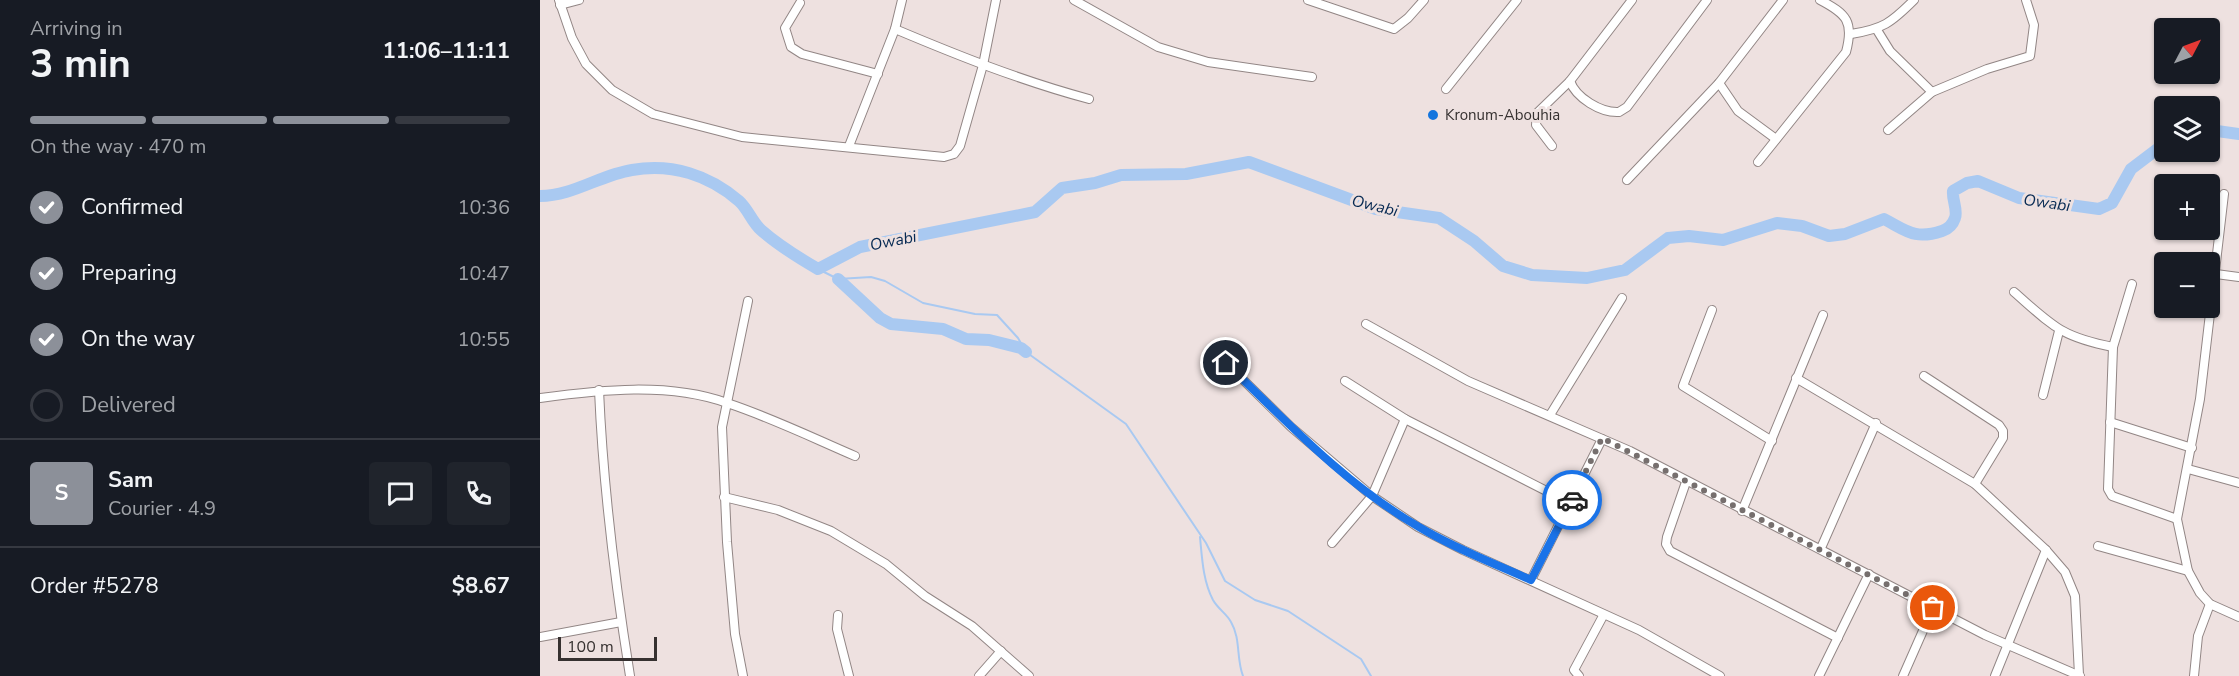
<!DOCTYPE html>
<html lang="en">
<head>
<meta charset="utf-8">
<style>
  body { margin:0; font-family:"Nunito Sans",sans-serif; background:#20242c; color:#f1f3f6; height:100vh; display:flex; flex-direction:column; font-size:22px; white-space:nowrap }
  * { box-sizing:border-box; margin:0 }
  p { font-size:20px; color:#9ea1a6 }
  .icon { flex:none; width:33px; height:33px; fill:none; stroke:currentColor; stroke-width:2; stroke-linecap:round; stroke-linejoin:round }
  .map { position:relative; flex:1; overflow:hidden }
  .details { display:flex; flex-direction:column; background:#171b24; width:540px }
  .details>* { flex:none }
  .needle { width:39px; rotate:49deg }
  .controls { position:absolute; left:1614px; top:18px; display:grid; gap:12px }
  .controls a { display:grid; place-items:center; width:66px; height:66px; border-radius:6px; background:#171b24; box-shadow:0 2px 4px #0004; font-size:30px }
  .scale { position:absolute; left:18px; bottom:15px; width:99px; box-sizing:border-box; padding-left:6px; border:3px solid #363130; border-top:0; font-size:16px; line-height:21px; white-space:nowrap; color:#363130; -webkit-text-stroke:4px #eee1e0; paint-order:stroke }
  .pin { position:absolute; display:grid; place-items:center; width:51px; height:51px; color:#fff; margin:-26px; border:3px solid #fff; border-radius:50%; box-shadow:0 2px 6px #0007 }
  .courier { position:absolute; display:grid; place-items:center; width:60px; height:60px; margin:-30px; border:4px solid #1a73e8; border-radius:50%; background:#fff; color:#222; box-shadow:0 2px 8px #0007 }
  .headline em { font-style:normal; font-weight:700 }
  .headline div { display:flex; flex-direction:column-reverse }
  .headline { display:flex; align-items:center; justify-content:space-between; height:102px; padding:0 30px }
  h1 { font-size:39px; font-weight:700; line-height:45px }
  .bar { display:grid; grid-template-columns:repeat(4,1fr); gap:9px 6px; align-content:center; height:72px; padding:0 30px }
  .bar i { height:8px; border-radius:4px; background:#363941 }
  .bar .on { background:#8c9099 }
  .bar p { grid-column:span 4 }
  .line { display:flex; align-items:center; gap:15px; padding:0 30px; border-top:2px solid #363941 }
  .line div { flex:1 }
  .round { display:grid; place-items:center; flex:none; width:63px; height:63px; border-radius:6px; background:#20242c }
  ol { padding:0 30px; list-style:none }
  li { display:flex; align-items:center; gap:18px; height:66px }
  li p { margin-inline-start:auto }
  li .icon { padding:6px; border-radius:50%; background:#8c9099; color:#fff; stroke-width:4 }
  li:last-child { color:#9ea1a6 }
  li i { width:33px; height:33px; border:3px solid #363941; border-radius:50% }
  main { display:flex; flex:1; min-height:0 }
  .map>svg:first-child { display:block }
</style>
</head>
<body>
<main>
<section class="details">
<div class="headline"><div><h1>3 min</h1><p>Arriving in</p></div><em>11:06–11:11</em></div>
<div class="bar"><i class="on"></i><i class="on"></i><i class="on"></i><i></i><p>On the way · 470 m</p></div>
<ol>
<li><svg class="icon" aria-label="check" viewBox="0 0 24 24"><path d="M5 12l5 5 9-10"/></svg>Confirmed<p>10:36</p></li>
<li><svg class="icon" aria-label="check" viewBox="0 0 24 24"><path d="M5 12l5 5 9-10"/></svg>Preparing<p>10:47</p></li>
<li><svg class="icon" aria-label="check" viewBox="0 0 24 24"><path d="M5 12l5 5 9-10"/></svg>On the way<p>10:55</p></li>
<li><i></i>Delivered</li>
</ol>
<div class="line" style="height:108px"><b class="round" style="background:#8c9099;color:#fff">S</b><div><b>Sam</b><p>Courier · 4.9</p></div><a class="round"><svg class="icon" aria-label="chat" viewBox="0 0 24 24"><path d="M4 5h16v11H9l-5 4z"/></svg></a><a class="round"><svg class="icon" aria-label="phone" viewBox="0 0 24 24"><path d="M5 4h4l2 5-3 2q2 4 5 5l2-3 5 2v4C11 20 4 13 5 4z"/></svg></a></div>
<div class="line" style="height:78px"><div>Order #5278</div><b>$8.67</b></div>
</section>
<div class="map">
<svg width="1699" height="676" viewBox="0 0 1699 676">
  <rect width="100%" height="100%" fill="#eee1e0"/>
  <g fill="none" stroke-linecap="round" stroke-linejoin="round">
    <g stroke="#a9c9f1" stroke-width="2">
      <path d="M278,269L298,279L331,277L345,281L383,303L435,314L457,315L478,338L486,352L586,424L666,543L685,581L715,600L748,611L821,659L831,676"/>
      <path d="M660,537C662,558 663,581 673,600C678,609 687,614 691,622C701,639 696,658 703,676"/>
    </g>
    <g stroke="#a9c9f1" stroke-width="12">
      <path d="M1670,130L1699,134"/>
      <path d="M0,196C33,196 60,175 92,170C132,163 169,175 199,201C208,209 212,222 221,230C238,245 259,258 278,269L320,247L495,212L522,188L555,183L581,175L646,174L709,162L836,209L899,218L934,241L963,266L992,275L1047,278L1085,270L1128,238L1149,236L1183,240L1237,223L1262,226L1289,236L1305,234L1344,219C1367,231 1375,240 1402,231C1408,229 1413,224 1415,218C1418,210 1412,200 1413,191L1427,183L1438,181L1479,198L1559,209L1572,203L1591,169L1624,144"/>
      <path d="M298,279L340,318L351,324L403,329L426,339L449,340L481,348L486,352"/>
    </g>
    <defs>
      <g id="street">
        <path d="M19,0L32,38L46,64L72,90L113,114L202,137L404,157L414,154L420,146L443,65L456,0"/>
        <path d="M534,0L618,47L668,62L772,77"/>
        <path d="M768,0L854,29L868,18L884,0"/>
        <path d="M260,3L245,28L251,47L262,54L338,74"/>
        <path d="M20,5L39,0"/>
        <path d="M355,29C419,56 482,81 549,99"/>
        <path d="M1337,30L1350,51L1392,92"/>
        <path d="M1311,34C1343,29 1351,23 1374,0"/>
        <path d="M1030,81C1036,98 1061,113 1079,112L1087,107L1167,0"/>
        <path d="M1179,83L1198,111L1236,139"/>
        <path d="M906,89L977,0"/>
        <path d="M1348,130L1392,92L1447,69L1490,56L1494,25L1486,0"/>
        <path d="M309,146L355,29L362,0"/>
        <path d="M1012,146L996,125L997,113L1030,81L1092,0"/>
        <path d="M1218,162L1306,52C1314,22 1307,14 1280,0"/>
        <path d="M1087,180L1179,83L1243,0"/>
        <path d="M1684,194L1660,399L1637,519L1648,571L1660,593L1670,604L1699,617"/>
        <path d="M1676,274L1699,277"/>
        <path d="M1592,284L1573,347L1568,489L1572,496L1637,519"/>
        <path d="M1474,292C1513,326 1521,337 1573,347"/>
        <path d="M1172,310L1143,386L1232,441"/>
        <path d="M826,324L928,381L1090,451L1445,635L1540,676"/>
        <path d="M686,363L751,427L832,496L878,527L923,550L1099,630L1180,676"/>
        <path d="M1384,376L1459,425L1463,431V438L1435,484"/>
        <path d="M1256,378L1435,484L1506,550L1525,572L1535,596L1539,675"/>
        <path d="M805,381L865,419L1030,503"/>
        <path d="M59,390C63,485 75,582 90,676"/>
        <path d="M1503,395L1519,331"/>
        <path d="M0,398C60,390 128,382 187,403C230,417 273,438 315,456"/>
        <path d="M1010,415L1082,298"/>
        <path d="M1570,422L1652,448"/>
        <path d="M1648,469L1699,483"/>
        <path d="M1146,482L1127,537L1126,544L1130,551L1298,638"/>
        <path d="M184,497L238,510L291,531L346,564L385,596L432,626L489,676"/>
        <path d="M1202,511L1283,315"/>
        <path d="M792,543L832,496L865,419"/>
        <path d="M1558,546L1648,571"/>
        <path d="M1281,548L1336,423"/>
        <path d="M991,580L1062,439"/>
        <path d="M298,615L297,629L309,676"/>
        <path d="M0,637L81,622"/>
        <path d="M203,676L195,634L187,542L182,427L208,301"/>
        <path d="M439,676L461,651"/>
        <path d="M1039,676L1034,670L1063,616"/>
        <path d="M1279,676L1329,574"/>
        <path d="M1363,676L1393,608"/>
        <path d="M1455,676L1506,550"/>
        <path d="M1654,676L1658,636L1670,604"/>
      </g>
    </defs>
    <use href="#street" stroke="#928685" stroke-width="10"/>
    <use href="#street" stroke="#fff" stroke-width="8"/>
  </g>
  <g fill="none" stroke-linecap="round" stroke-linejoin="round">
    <path stroke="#766f6e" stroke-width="6" stroke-dasharray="0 10.8" d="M1032,500L1062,438L1393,608"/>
    <path stroke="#1a73e8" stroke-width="8" d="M686,363C746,421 806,485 879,527C914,548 953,563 991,580L1032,500"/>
  </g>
  <circle fill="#1475de" stroke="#eee1e0" stroke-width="2" cx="893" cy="115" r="6"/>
  <g text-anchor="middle" stroke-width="6" stroke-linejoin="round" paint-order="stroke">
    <g font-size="15" fill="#363130" stroke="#eee1e0" text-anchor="start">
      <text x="905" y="120">Kronum-Abouhia</text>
    </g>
    <g font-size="16" font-style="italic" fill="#062952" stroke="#eee1e0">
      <text transform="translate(1507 202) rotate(8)" y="6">Owabi</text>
      <text transform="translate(835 205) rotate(14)" y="6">Owabi</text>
      <text transform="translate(353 240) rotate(-11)" y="6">Owabi</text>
    </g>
  </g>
</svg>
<div class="controls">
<a><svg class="needle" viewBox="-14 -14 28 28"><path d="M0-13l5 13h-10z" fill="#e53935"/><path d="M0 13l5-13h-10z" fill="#9ea1a6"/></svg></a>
<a><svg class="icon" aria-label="layers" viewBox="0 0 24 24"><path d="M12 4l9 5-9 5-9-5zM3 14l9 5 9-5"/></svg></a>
<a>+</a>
<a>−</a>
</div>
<div class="scale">100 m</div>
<div class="pin" style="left:1393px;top:608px;background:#ea580c"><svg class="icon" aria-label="bag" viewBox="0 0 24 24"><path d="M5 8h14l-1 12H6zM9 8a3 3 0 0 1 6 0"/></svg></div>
<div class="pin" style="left:686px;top:363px;background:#1f2937"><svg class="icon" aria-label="home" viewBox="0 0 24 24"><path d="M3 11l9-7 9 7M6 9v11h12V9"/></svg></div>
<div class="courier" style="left:1032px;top:500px"><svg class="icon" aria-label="car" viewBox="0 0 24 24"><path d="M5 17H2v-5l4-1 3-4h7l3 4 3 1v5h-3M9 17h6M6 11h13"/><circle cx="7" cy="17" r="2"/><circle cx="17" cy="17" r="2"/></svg></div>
</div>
</main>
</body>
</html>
